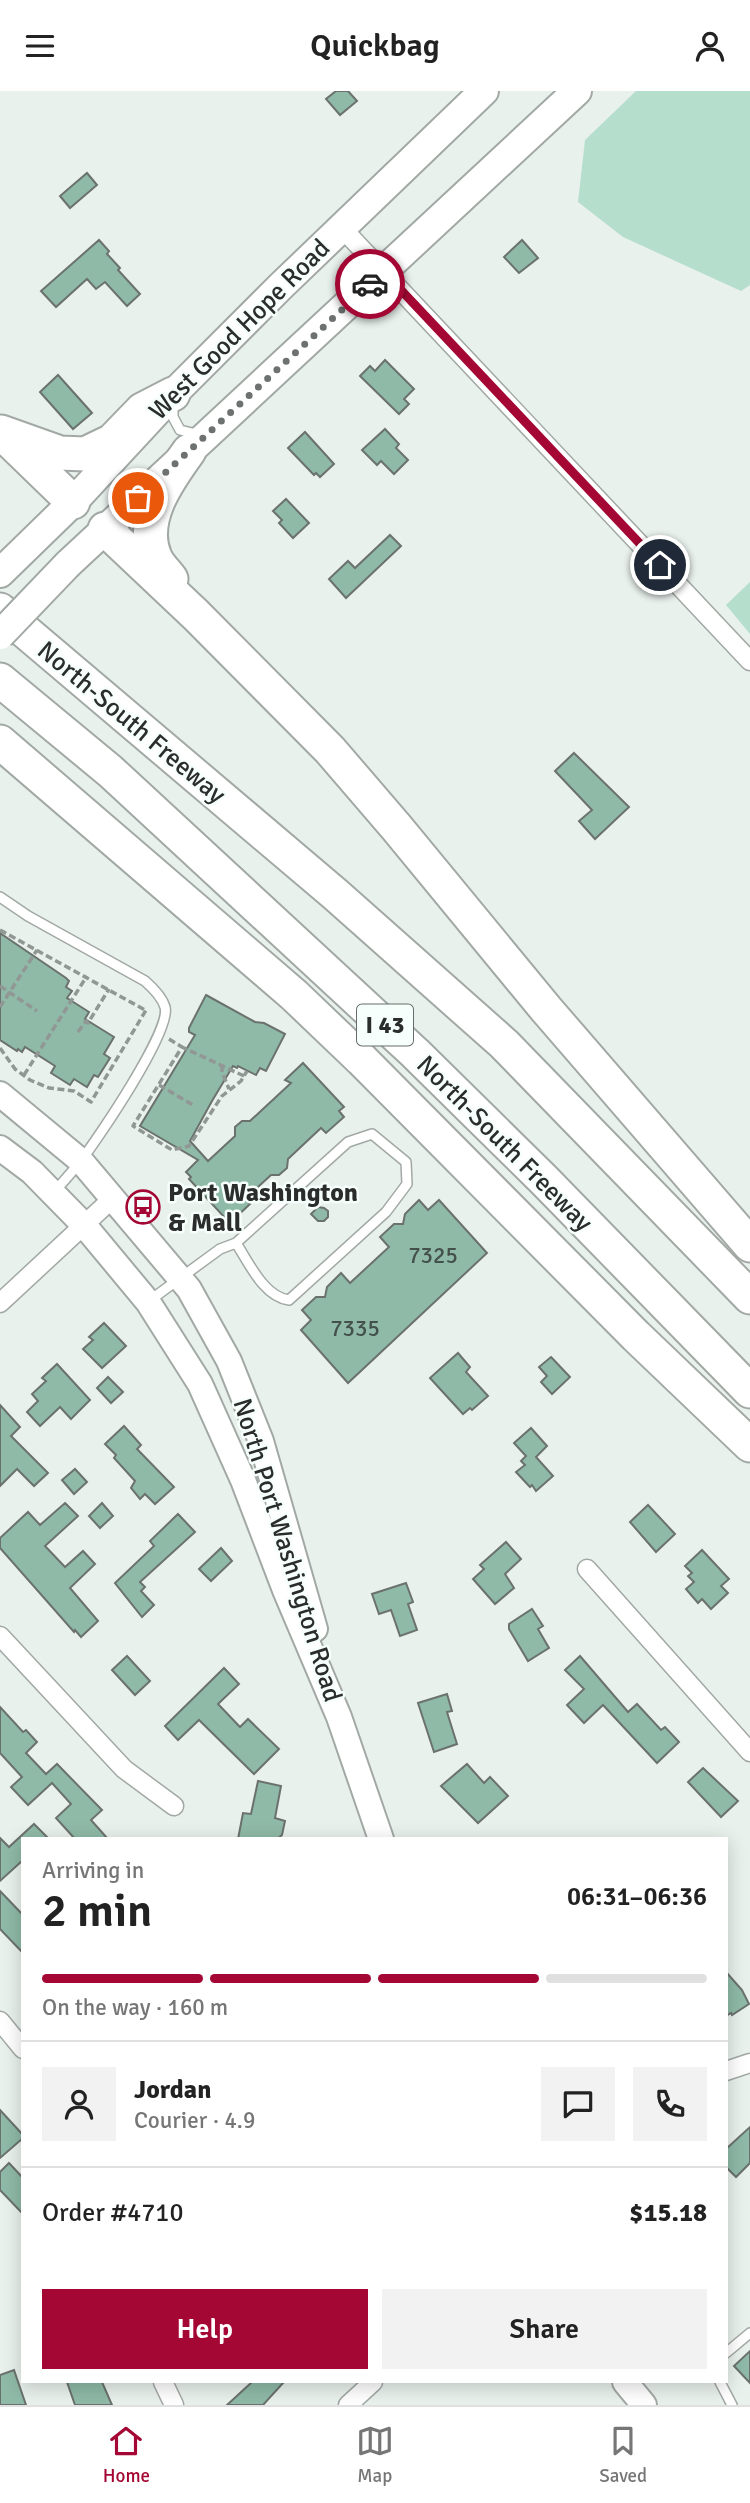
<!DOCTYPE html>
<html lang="en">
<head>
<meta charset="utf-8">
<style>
  body { margin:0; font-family:Signika,sans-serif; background:#f2f2f2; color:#222; height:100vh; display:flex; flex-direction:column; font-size:26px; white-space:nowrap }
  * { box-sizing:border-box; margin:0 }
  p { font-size:23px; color:#767676 }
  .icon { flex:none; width:38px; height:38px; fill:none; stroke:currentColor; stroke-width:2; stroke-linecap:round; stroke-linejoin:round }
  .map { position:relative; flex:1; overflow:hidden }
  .panel { position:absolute; left:21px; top:1746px; width:707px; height:546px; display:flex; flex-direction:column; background:#fff; border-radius:0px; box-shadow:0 4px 18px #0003 }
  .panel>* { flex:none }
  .pin { position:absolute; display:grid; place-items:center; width:60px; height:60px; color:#fff; margin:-30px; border:4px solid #fff; border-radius:50%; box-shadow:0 2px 7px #0007 }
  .courier { position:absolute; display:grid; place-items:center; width:70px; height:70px; margin:-35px; border:5px solid #a40733; border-radius:50%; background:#fff; color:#222; box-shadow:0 2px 9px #0007 }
  .headline em { font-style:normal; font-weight:600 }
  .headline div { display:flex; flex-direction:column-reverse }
  .headline { display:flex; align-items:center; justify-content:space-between; height:119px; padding:0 21px }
  h1 { font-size:46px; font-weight:600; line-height:52px }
  .bar { display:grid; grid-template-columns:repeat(4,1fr); gap:10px 7px; align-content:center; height:84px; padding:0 21px }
  .bar i { height:9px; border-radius:5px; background:#e0e0e0 }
  .bar .on { background:#a40733 }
  .bar p { grid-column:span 4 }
  .line { display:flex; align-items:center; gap:18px; padding:0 21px; border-top:2px solid #e0e0e0 }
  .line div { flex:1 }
  .round { display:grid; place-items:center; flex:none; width:74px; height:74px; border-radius:0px; background:#f2f2f2 }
  .button { display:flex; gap:14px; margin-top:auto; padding:14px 21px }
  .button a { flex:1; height:80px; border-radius:0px; background:#a40733; color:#fff; font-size:28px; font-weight:600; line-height:80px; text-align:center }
  .button a+a { background:#f2f2f2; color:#222 }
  header { display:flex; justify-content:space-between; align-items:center; height:91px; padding:0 21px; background:#fff; font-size:32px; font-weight:600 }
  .dock { display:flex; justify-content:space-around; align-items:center; height:98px; border-top:2px solid #e0e0e0; background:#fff; font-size:19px; color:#767676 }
  .dock a { display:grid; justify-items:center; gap:4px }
  .dock .on { color:#a40733 }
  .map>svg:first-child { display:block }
</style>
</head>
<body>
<header><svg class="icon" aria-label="menu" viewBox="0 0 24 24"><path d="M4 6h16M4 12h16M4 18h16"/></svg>Quickbag<svg class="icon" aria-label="person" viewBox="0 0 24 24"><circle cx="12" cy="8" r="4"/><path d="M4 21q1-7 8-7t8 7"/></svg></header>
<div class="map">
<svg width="750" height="2314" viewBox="0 0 750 2314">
  <rect width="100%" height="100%" fill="#e9f1ed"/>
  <g fill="#b6decc">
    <path d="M636,0H750V194L741,200L623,146L578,111L585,49Z"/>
    <path d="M750,491V543L726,514Z"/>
  </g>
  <g fill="#8fbaa7" stroke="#6b726e" stroke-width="2">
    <path d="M336,0H348L357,10L340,24L326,8Z"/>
    <path d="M87,82L97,94L70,117L60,105Z"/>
    <path d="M99,149L109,160L107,163L120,177L118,179L140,203L127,215L105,191L96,198L87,188L56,216L41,200Z"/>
    <path d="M522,149L538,167L519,182L504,166Z"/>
    <path d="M385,269L414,298L404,308L409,313L399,323L360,285L370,275L375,280Z"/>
    <path d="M58,284L92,322L73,338L40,301Z"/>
    <path d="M385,338L399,353L396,357L408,369L394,383L381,370L377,374L362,359Z"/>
    <path d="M305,341L334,373L320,386L316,382L314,384L288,357Z"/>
    <path d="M286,408L309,432L293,447L279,432L282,429L273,420Z"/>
    <path d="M390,444L401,455L346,507L329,488L348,470L355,477Z"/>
    <path d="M574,662L629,716L595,748L579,730L592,719L555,680Z"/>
    <path d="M0,842L66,887L69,890L66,896L72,900L67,907L89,921L85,928L114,946L104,963L110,967L98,986L94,984L87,996L74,988L70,994L51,982L55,975L25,956L22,961L18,958L17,960L0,949Z"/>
    <path d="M206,904L255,931L264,932L285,943L266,980L260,977L256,984L238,975L237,977L233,975L212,1010L190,1050L208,1070L235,1045V1036L242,1030H250L291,992L285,989L303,972L344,1016L339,1020L344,1026L326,1042L321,1037L288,1068L287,1077L279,1084H271L245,1108L250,1113L232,1130L227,1124L225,1127L189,1088L191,1086L186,1081L198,1069L140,1035L195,944L189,941V937Z"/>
    <path d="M419,1109L428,1119L439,1109L487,1162L348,1292L301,1239L311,1229L302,1219L316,1206H325L327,1196L341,1182L350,1192L389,1156L380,1146L394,1133H403L405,1123Z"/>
    <path d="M318,1116L324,1117L328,1120V1126L324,1130H318L311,1123Z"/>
    <path d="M104,1232L126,1255L102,1277L83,1258L93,1249L89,1246Z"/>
    <path d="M458,1262L470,1276L466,1281L488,1305L472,1319L470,1317L463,1323L430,1287Z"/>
    <path d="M551,1266L570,1286L552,1303L541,1291L547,1285L539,1276Z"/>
    <path d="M57,1273L90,1309L71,1328L60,1316L40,1335L27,1321L38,1310L32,1303L46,1290L42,1287Z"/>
    <path d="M108,1286L123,1301L111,1312L97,1297Z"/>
    <path d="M0,1314L20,1336L11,1345L48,1382L34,1395L17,1378L0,1395Z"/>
    <path d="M124,1335L141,1354L137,1358L174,1396L155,1413L145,1403L140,1408L131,1397L135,1390L114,1367L116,1364L105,1353Z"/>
    <path d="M531,1337L547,1355L536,1366L553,1385L536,1400L532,1394L530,1396L516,1381L525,1374L521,1370L526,1365L514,1352Z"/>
    <path d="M75,1378L87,1391L74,1403L62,1389Z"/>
    <path d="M65,1412L78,1425L45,1455L65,1476L83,1460L95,1473L70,1497L98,1530L81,1546L75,1539L74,1541L0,1457V1447L28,1421L40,1434Z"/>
    <path d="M102,1412L113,1425L100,1437L89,1425Z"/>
    <path d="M648,1414L675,1443L656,1461L630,1431Z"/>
    <path d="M178,1423L195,1441L140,1491L145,1496L141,1500L154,1514L142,1526L115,1492L154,1455L150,1450Z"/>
    <path d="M506,1451L521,1468L505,1483L514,1497L495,1513L473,1488L484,1478L480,1474Z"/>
    <path d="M221,1457L232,1470L211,1490L199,1478Z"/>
    <path d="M702,1459L729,1488L721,1495L728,1502L711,1518L702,1508L698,1512L686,1498L694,1491L688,1485L692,1482L685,1475Z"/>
    <path d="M406,1492L413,1511L408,1513L417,1539L400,1545L391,1519L379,1523L372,1503Z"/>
    <path d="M532,1518L543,1535L538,1538L549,1557L528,1570L509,1538V1533Z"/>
    <path d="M127,1565L150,1590L135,1604L112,1579Z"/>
    <path d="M580,1565L628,1621L637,1613L661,1639L665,1636L679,1651L657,1672L603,1614L584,1632L567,1614L584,1598L565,1579Z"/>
    <path d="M224,1577L239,1593L218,1613L240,1636L248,1628L279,1658L254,1683L199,1629L178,1649L165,1635Z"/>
    <path d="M447,1603L452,1620L447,1621L457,1653L434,1661L418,1612Z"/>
    <path d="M0,1616L23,1641L26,1639L37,1651L26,1662L46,1683L57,1673L102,1719L91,1729L108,1748H75L56,1727L71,1713L52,1692L28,1714L11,1696L22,1686L0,1662Z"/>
    <path d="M467,1673L484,1692L490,1686L508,1705L478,1732L441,1695Z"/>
    <path d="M703,1677L738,1710L721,1726L688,1691Z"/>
    <path d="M258,1690L281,1695L275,1727L285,1730L282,1744L277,1748H238L243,1722L251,1723Z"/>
    <path d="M34,1733L49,1748H23V1769L0,1790V1747L9,1756Z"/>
    <path d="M0,1800L23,1824V1862L0,1838Z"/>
    <path d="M726,1881L742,1899L749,1913L732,1924L731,1922L726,1925Z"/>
    <path d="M0,2019L23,2044V2047L0,2067Z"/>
    <path d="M750,2036V2072L736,2086L726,2076V2058Z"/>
    <path d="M9,2072L23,2087V2123L0,2099V2081Z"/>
    <path d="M750,2260V2292L734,2275Z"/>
    <path d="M14,2279L26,2314H0V2284Z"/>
    <path d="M67,2291H102L112,2314H75Z"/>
    <path d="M252,2291H284L263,2314H227Z"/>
  </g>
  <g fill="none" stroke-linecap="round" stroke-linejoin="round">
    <defs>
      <g id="service">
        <path d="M173,312V326L180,339L200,344"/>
        <path d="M0,806L28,825L145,890C153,897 162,906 165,916C172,939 97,1049 80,1071C72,1081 63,1091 55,1100"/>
        <path d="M149,1210L220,1158L236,1152L348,1051L372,1043L406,1071L407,1093L386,1121L289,1209C264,1206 249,1172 236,1152"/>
        <path d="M726,2262L750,2242"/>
        <path d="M720,2291L732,2314"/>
      </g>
      <g id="minor">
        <path d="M341,136L750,570"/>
        <path d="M0,1212L113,1107"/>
        <path d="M587,1478L750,1661"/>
        <path d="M0,1545L124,1678L174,1715"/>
        <path d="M0,1930L23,1958"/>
        <path d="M726,1980L750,1972"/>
        <path d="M163,2291L174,2314"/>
        <path d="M348,2314L373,2291"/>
      </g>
      <g id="secondary">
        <path d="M0,1003L81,1070L189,1198L229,1270L261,1350L315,1538"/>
        <path d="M0,1057L32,1081L84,1134L148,1211L200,1293L243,1389L285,1499L339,1626L381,1748"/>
        <path d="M625,2291L644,2314"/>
      </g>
      <g id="primary">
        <path d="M68,473L577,0"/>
        <path d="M0,482L73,411L173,303L281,195L484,0"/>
      </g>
      <g id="motorway">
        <path d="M1,341L60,362L85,363L112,350L142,319L173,303"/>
        <path d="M7,347L73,411"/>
        <path d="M105,438L196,524L330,659L397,737L546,918L750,1154"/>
        <path d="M171,488C166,481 158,474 155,466C139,429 168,389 189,360"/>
        <path d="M0,519L335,803L504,953L750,1206"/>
        <path d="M0,589L110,680L415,962L544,1089L750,1300"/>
        <path d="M0,651L294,904L362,969L636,1245L750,1354"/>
      </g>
    </defs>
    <use href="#service" stroke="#a2a9a5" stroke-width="12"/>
    <use href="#minor" stroke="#a2a9a5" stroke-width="21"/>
    <use href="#secondary" stroke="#a2a9a5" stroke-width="28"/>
    <use href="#primary" stroke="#a2a9a5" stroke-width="32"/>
    <use href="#motorway" stroke="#a2a9a5" stroke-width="37"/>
    <g stroke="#919794" stroke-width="3.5" stroke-dasharray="7 3.5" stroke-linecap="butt">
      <path d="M0,839L145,919"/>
      <path d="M0,895L37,920"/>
      <path d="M0,916L37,859"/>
      <path d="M78,941L86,930L88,932L109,898"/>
      <path d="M169,948L182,956"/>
      <path d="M0,957L15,978L30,989L49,997L74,1000L91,1011L146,919"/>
      <path d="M222,974V981L229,998"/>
      <path d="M24,984L87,885"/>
      <path d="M244,985L182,956L133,1035L172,1059L189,1055L222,1005L241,990L247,980"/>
      <path d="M159,994L193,1014"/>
    </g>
    <use href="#service" stroke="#fff" stroke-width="9"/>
    <use href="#minor" stroke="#fff" stroke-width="18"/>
    <use href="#secondary" stroke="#fff" stroke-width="24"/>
    <use href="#primary" stroke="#fff" stroke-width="28"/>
    <use href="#motorway" stroke="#fff" stroke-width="33"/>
    <defs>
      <path id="primary-bridge" d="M0,544L68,473"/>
    </defs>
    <use href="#primary-bridge" stroke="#a2a9a5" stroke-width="32" stroke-linecap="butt"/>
    <use href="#primary-bridge" stroke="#fff" stroke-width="28"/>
  </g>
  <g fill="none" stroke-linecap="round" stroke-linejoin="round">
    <path stroke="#6d7270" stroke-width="7" stroke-dasharray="0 12.6" d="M138,407L370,193"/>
    <path stroke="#a40733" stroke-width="9" d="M370,193L383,180L660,474"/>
  </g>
  <defs>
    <symbol id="bus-ring" viewBox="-11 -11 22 22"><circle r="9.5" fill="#f6fffb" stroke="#a40733" stroke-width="1.5"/><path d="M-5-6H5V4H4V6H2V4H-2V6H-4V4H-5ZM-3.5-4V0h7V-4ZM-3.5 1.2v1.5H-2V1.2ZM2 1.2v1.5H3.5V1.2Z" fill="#a40733"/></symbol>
  </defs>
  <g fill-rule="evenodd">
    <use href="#bus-ring" x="124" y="1097" width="38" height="38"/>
  </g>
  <g text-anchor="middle" stroke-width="5" stroke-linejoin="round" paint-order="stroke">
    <g font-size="23" fill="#43504b">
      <text x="433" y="1172">7325</text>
      <text x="355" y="1245">7335</text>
    </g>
    <rect fill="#f6fffb" stroke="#676c6a" stroke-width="2" x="357" y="913.5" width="56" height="41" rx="5"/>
    <g font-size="24" font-weight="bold" fill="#2a2d2c">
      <text x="385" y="942">I 43</text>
    </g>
    <g font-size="26" fill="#2a2d2c" stroke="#f6fffb">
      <text transform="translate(239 238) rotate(-45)" y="9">West Good Hope Road</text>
      <text transform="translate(132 631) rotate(40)" y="9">North-South Freeway</text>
      <text transform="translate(505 1052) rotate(45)" y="9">North-South Freeway</text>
      <text transform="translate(288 1459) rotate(73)" y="9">North Port Washington Road</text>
    </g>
    <g font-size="26" font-weight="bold" fill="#2a2d2c" stroke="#f6fffb" text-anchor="start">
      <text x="168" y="1110">Port Washington<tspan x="168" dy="30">&amp; Mall</tspan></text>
    </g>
  </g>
</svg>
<div class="pin" style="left:138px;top:407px;background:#ea580c"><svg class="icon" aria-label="bag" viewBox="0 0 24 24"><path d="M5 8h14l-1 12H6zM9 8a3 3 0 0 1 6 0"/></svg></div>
<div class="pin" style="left:660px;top:474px;background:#1f2937"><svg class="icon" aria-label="home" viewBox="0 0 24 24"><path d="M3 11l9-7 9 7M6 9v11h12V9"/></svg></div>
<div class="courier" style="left:370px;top:193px"><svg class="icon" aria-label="car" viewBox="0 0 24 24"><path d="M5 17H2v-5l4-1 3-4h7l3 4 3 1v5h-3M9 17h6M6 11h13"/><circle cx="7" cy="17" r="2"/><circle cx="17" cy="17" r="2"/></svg></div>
<section class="panel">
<div class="headline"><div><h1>2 min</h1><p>Arriving in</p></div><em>06:31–06:36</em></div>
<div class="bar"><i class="on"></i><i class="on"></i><i class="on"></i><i></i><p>On the way · 160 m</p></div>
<div class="line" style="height:126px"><a class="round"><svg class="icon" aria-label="person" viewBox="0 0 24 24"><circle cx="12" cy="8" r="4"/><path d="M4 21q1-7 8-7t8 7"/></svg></a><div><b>Jordan</b><p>Courier · 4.9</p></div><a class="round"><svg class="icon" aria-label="chat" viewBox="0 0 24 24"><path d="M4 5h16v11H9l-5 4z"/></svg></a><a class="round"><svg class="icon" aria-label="phone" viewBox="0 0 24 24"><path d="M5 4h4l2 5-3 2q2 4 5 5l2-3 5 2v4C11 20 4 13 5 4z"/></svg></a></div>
<div class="line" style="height:91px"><div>Order #4710</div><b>$15.18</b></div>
<div class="button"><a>Help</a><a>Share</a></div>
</section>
</div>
<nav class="dock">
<a class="on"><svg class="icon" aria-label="home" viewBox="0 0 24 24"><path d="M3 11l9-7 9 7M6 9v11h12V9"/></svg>Home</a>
<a><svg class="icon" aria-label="map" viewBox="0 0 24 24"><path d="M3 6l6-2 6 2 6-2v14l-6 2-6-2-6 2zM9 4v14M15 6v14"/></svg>Map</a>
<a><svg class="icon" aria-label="saved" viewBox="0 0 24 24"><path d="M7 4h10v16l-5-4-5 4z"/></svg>Saved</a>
</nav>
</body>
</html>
